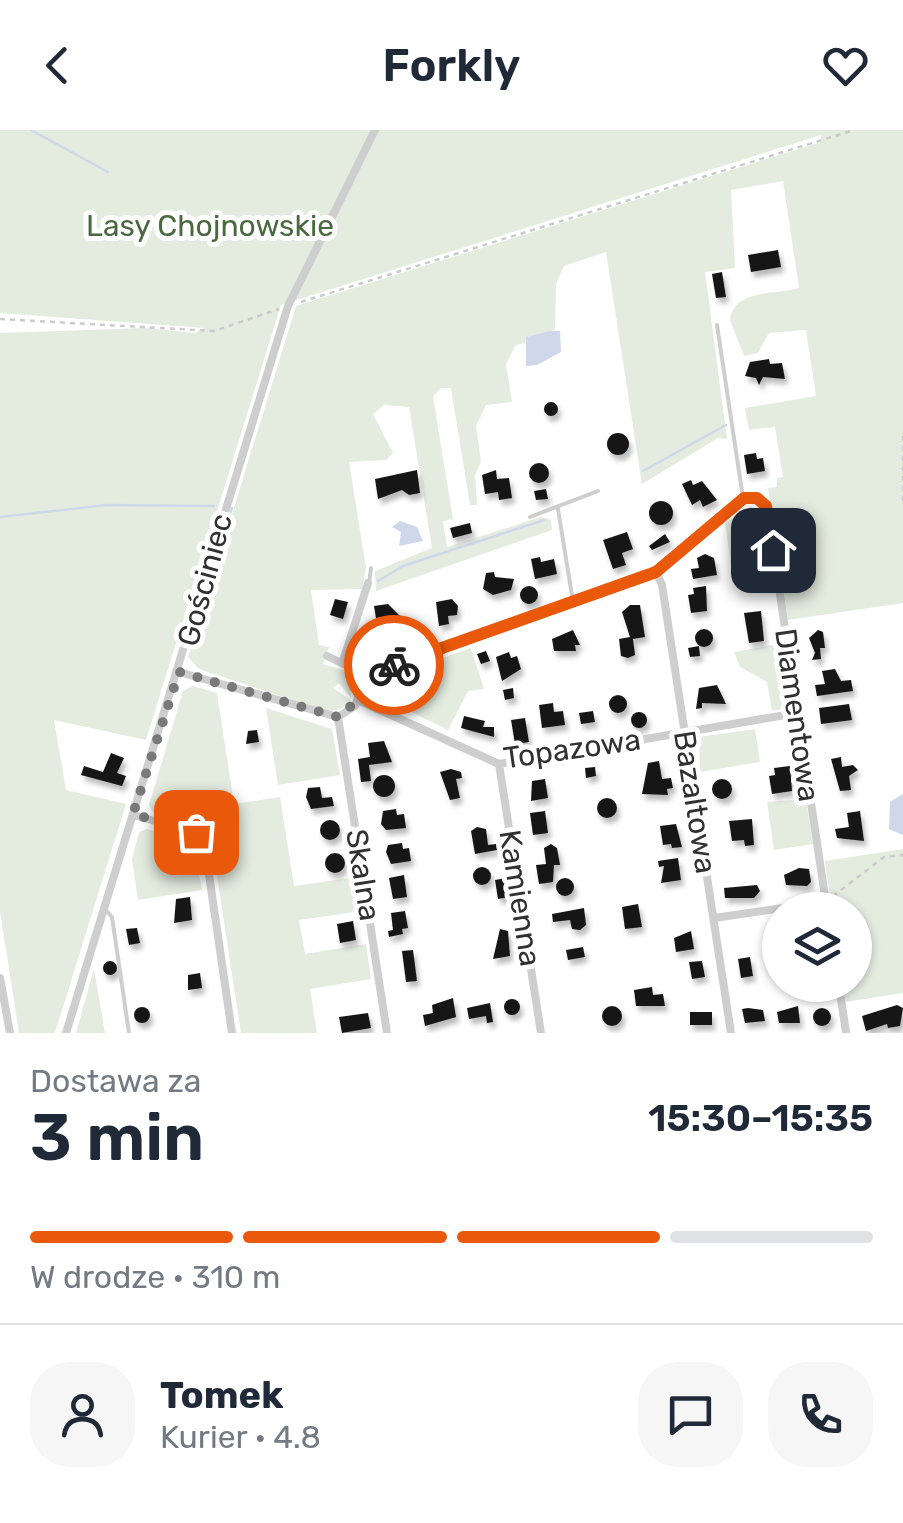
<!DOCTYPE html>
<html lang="pl">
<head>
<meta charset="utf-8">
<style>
  body { margin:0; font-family:Rubik,sans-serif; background:#f6f6f7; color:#1f2937; height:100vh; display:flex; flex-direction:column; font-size:38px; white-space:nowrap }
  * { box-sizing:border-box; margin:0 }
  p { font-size:32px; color:#747a83 }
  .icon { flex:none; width:55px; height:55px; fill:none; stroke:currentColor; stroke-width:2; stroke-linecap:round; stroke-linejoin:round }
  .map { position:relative; height:903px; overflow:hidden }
  .sheet { display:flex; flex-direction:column; background:#fff; flex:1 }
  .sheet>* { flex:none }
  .buttons { position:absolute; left:762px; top:762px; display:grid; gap:20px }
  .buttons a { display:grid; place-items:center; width:110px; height:110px; border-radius:50%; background:#fff; box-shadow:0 2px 8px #0004; font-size:50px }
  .pin { position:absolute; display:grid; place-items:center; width:85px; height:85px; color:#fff; margin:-42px; border-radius:20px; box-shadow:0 5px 15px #0006 }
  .courier { position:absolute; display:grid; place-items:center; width:100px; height:100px; margin:-50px; border:8px solid #ea580c; border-radius:50%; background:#fff; color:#222; box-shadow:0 2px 12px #0007 }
  .summary em { font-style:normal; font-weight:600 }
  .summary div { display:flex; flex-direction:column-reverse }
  .summary { display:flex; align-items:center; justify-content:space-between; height:170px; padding:0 30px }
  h1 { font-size:65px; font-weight:600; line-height:75px }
  .bar { display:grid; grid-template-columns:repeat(4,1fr); gap:15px 10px; align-content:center; height:120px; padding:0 30px }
  .bar i { height:12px; border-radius:8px; background:#e0e1e3 }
  .bar .on { background:#ea580c }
  .bar p { grid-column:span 4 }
  .line { display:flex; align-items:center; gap:25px; padding:0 30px; border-top:2px solid #e0e1e3 }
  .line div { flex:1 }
  .round { display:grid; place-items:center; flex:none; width:105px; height:105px; border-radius:40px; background:#f6f6f7 }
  header { display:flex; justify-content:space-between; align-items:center; height:130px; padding:0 30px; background:#fff; font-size:45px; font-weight:600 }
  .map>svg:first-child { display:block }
</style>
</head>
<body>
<header><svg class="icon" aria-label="back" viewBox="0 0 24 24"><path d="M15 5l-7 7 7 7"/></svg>Forkly<svg class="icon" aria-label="heart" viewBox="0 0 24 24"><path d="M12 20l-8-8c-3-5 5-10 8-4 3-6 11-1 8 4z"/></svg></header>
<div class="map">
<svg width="903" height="903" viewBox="0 0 903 903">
  <defs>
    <filter id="shadow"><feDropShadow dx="3" dy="5.5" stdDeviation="2.5" flood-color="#0004"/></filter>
  </defs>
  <rect width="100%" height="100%" fill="#fff"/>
  <g fill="#e4ece0">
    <path d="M0,0H903V473L788,490L768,358L777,357V348L783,347L775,297L749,300L745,278L816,266L806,200L769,203L758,223L744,226L730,190C734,158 777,165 799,158L783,51L731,60L735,138L705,142L727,309L718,308L642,354L606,122L564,136L556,154L555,200L527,207L525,213L516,215L506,234L512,272L486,275L476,296L481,332L475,345L477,375H470L451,258H441L433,267L453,389L443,391L447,417L541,387L551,390L552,400L376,461L375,441L432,418L409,277L384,275L373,284L393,323L386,330L349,332L366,438L362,459L311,460L319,515L329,517L323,534L343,540L351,549V568L339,553L333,558L351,570C342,583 330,582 316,578L199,539L188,527L296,176L821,12V5L281,175L146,610L54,590L66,660L126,674L55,903H19L0,781V203L144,198L195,203L204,198L0,183Z"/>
    <path d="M751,376L763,386L773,442L733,448L725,393Z"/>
    <path d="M783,513L791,567L782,579L772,581L767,552L740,537L734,522Z"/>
    <path d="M471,518L484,559L468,561L448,600L371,562V553Z"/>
    <path d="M193,556L217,563L234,674L280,667L294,756L356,747L361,781L299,790L305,824L366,814L371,849L310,859L317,903H241L208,687L203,695L153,682L149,675L183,561Z"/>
    <path d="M266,578L332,599L340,645L278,655Z"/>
    <path d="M755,599L760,632L700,642L699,607Z"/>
    <path d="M806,669L813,714L774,720L767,672Z"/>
    <path d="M147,699L193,712L202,760L138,770L132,729L139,702Z"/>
    <path d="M903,719V863L846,872L843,855H855V780H832L825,731Z"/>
    <path d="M94,839L105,903H76Z"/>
  </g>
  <g fill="#ced8ea">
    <path d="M550,201H560L561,222L537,235L526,236V207Z"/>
    <path d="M400,391L417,397L423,411L399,416L401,402L392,397Z"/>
    <path d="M903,664V705L889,699L890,672Z"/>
  </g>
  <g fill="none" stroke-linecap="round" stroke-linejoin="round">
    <g stroke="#ced8ea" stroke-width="2.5">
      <path d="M31,0L108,42"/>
      <path d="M643,341L726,295"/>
      <path d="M0,387L107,375L214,376"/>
      <path d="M378,451L403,436L544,390"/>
      <path d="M202,470L232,378"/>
    </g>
  </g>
  <g fill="#181818" filter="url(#shadow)">
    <path d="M778,120L781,137L751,142L748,125Z"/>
    <path d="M722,142L726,167L716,168L712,144Z"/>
    <path d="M769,229L770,234L782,233L785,249L763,247L759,255L756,248L745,246L750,232Z"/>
    <circle cx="551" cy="279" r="7"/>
    <circle cx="618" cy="314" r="11"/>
    <path d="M756,323L757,329L763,328L765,341L747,344L744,325Z"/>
    <circle cx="539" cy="343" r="10"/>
    <path d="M417,340L420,363L409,365L402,360L378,369L375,349Z"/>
    <path d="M496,340L497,349L509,348L512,368L499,370L498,362L485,364L482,345Z"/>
    <path d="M691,350L693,355L702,351L717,370L703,377L700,370L692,375L682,354Z"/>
    <path d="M546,359L548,369L536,370L534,361Z"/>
    <circle cx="661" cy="383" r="12"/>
    <path d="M470,393L472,403L453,408L450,398Z"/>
    <path d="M627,402L633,419L622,423L626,435L613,439L603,410Z"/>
    <path d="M665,404L670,412L652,420L649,416Z"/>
    <path d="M705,424L714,428L717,445L693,449L691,439L699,438L697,428Z"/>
    <path d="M540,427L541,432L554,429L557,444L535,449L531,429Z"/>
    <path d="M494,442L495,447L514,449L511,460L493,465L483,459L486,443Z"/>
    <circle cx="529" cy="465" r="9"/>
    <path d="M706,456L707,481L691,483L688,465L694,464L693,458Z"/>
    <path d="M335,469L348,472L343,489L330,485Z"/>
    <path d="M452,469L458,476L457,485L448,486L449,494L439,496L436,472Z"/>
    <path d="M388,474L405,491L403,504L389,505L384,487L376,488L374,476Z"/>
    <path d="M630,475H640L645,507L633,509L635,525L628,528L621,526L619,509L630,507L622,482Z"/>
    <path d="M761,481L764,511L749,513L744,483Z"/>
    <circle cx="704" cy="508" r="9"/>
    <path d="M573,500L580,515H575L576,521H554L552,509Z"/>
    <path d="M818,500L823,502L825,518H820L821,529L812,530L815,523L809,508Z"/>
    <path d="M699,516L700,526L690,527L688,518Z"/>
    <path d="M486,521L490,531L481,534L477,524Z"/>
    <path d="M509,522L511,528L517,526L521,539L502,551L496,527Z"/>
    <path d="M835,539L841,551L851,550L853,561L817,566L815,555L825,554L822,541Z"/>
    <path d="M717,555L726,574L702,573V578L696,579L699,558Z"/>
    <path d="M513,558L514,568L505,570L503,560Z"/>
    <circle cx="618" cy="574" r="9"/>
    <path d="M553,573L554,582L563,581L565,595L542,598L539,575Z"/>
    <path d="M849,574L852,590L821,594L819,578Z"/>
    <path d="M593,581L595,592L581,594L579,583Z"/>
    <circle cx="639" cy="590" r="8"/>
    <path d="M464,586L485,591L483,597H494V607L461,598Z"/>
    <path d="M525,588L529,612L515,614L511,590Z"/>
    <path d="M257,600L259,612L246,614L248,601Z"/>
    <path d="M384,611L392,632L369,635L371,651L361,652L358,629L370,627L368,613Z"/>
    <path d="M111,623L124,628L117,643L126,646L122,656L81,645L84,636L103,642Z"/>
    <path d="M841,627L842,637L853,635L858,640L849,646L851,660L840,661L831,629Z"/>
    <path d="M659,631L662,649L671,648L673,658L667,659L668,665L642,664L648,633Z"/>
    <path d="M790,636L792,661L772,664L769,646L775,645L774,638Z"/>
    <path d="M595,637L596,646L586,648L585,638Z"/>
    <path d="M451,639L461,642L462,648L456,649L460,668L450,670L440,642Z"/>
    <circle cx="384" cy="656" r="11"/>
    <path d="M545,649L548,668L531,671L532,651Z"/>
    <circle cx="722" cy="659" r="10"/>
    <path d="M320,657L322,668L332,667L334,676L311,679L306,667L308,658Z"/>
    <circle cx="607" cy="678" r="10"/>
    <path d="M396,679L397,685L404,684L406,698L386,700L381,694L383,681Z"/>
    <path d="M545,681L548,703L533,705L530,683Z"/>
    <path d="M860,681L864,711L837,708L835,699L849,697L847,683Z"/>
    <path d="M752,689L754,715L745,716L744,710L732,711L729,691Z"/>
    <circle cx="330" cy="700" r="10"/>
    <path d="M676,694L682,717L672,718L671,714L663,715L660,696Z"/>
    <path d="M477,697L486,699L488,715L496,714L497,720L475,724L471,701Z"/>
    <path d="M402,713L403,719L409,718L411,731L391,734L386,722L388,715Z"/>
    <path d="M551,714L557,718L560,735H554L553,752L539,754L536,735L546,734L544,718Z"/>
    <circle cx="335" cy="733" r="10"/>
    <path d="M678,728L681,750L661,753L664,736L659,737L658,731Z"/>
    <circle cx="482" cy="746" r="9"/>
    <path d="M799,738L809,739L811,752L807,756L786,755L784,745Z"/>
    <path d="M404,745L407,767L393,769L389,748Z"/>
    <path d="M506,748L509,767L498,769L495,750Z"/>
    <circle cx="565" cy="757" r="9"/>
    <path d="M757,755L760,761L754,768H725L724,758Z"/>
    <path d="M190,767L192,790L174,793L176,769Z"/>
    <path d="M638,774L642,797L625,799L622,777Z"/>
    <path d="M584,778L586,795L580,800L572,799L570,790L553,792L552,784Z"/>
    <path d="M405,781L408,798L402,799L403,804L389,807L388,801L393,800L391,783Z"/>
    <path d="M353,791L356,810L340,813L337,794Z"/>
    <path d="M137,798L140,813L129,815L126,799Z"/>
    <path d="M500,799L508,801L510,826L493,829Z"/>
    <path d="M691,801L694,819L676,822L674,808Z"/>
    <path d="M776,810L780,838L769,839L766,820Z"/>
    <path d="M583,817L585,827L568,830L566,820Z"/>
    <path d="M413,820L417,851L406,852L402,821Z"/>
    <path d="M750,827L753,846L741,848L738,829Z"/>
    <path d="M702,831L705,847L692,849L689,832Z"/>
    <circle cx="110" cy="838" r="7"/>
    <path d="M200,843L202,858L188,860V845Z"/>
    <path d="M652,857L653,865L663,864L665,876H636L634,860Z"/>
    <path d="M453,868L456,887L425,896L423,885L433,883L432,875Z"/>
    <circle cx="512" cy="877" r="8"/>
    <path d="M490,873L493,892L487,893L486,886L469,889L467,878Z"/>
    <path d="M897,875L903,878L900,896L888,898L887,894L866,901L862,886Z"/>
    <circle cx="612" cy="886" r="10"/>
    <path d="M798,876L800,893H779L777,882Z"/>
    <circle cx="142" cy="885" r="8"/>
    <path d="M748,878L763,880L765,891L745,893L742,879Z"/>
    <circle cx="822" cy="887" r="9"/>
    <rect x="690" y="882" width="22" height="13"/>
    <path d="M368,883L371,898L342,903L339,887Z"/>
  </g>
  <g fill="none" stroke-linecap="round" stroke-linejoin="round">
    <g stroke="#cbcbcb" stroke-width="2.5" stroke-dasharray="5 5" stroke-linecap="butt">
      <path d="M301,172L854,0"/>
      <path d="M0,189L214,201L279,179"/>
      <path d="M903,306V371"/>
      <path d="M833,766L884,727L903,725"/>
    </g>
    <g stroke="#cecece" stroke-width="4">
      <path d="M717,195L743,368"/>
      <path d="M558,379L573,472"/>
      <path d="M530,387L598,361"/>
      <path d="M369,453L371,438"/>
      <path d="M104,778L112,787L129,903"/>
    </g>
    <g stroke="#cecece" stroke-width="8">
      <path d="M656,442L662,455L731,903"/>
      <path d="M343,531L368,453"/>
      <path d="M179,542L338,587L355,576L361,559L354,539L327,526"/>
      <path d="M358,548L656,442L738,372L757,368L768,384L827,780"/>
      <path d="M358,570L499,634L797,583"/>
      <path d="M338,587L387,903"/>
      <path d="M499,634L541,903"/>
      <path d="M133,685L195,702L204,710L232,903"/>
      <path d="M714,788L825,772"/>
      <path d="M0,848L10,903"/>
      <path d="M839,855L846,903"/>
      <path d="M66,903L288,176L375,0"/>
    </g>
  </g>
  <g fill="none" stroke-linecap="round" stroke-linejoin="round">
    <path stroke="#797979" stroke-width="10" stroke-dasharray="0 18" d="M196,702L133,684L179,542L338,587L358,570V548L394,535"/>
    <path stroke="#ea580c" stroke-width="12" d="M394,535L656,442L744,368H757L766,376L773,420"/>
  </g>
  <g text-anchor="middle" stroke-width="10" stroke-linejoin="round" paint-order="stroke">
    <g font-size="30" fill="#4a6941" stroke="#fff">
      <text x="210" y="106">Lasy Chojnowskie</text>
    </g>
    <g font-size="30" fill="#313131" stroke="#fff">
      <text transform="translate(205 450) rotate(-75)" y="10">Gościniec</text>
      <text transform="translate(797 585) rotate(82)" y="10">Diamentowa</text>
      <text transform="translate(572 619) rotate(-8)" y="10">Topazowa</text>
      <text transform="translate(695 672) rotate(81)" y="10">Bazaltowa</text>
      <text transform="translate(363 745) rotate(81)" y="10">Skalna</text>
      <text transform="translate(520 768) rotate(81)" y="10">Kamienna</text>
    </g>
  </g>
</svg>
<div class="buttons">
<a><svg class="icon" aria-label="layers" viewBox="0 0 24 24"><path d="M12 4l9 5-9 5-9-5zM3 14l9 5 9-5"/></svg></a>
</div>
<div class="pin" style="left:196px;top:702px;background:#ea580c"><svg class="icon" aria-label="bag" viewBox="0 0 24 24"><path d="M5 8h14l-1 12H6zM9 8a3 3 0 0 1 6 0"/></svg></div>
<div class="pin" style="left:773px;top:420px;background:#1f2937"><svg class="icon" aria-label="home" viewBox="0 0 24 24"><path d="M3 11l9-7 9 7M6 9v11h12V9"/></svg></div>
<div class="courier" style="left:394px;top:535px"><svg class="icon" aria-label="bike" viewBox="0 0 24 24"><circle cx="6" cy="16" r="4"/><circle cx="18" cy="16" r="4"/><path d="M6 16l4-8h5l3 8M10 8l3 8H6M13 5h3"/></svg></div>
</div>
<section class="sheet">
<div class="summary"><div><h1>3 min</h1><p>Dostawa za</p></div><em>15:30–15:35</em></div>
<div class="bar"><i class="on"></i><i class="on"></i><i class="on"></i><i></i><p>W drodze · 310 m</p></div>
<div class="line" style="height:180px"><a class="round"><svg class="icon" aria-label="person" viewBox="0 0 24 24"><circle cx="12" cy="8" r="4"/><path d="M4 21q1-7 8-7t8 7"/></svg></a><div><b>Tomek</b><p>Kurier · 4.8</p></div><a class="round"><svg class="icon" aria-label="chat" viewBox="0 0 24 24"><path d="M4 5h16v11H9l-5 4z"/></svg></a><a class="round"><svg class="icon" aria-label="phone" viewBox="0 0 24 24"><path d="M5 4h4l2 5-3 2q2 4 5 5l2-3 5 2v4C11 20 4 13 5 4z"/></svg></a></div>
</section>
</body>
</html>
